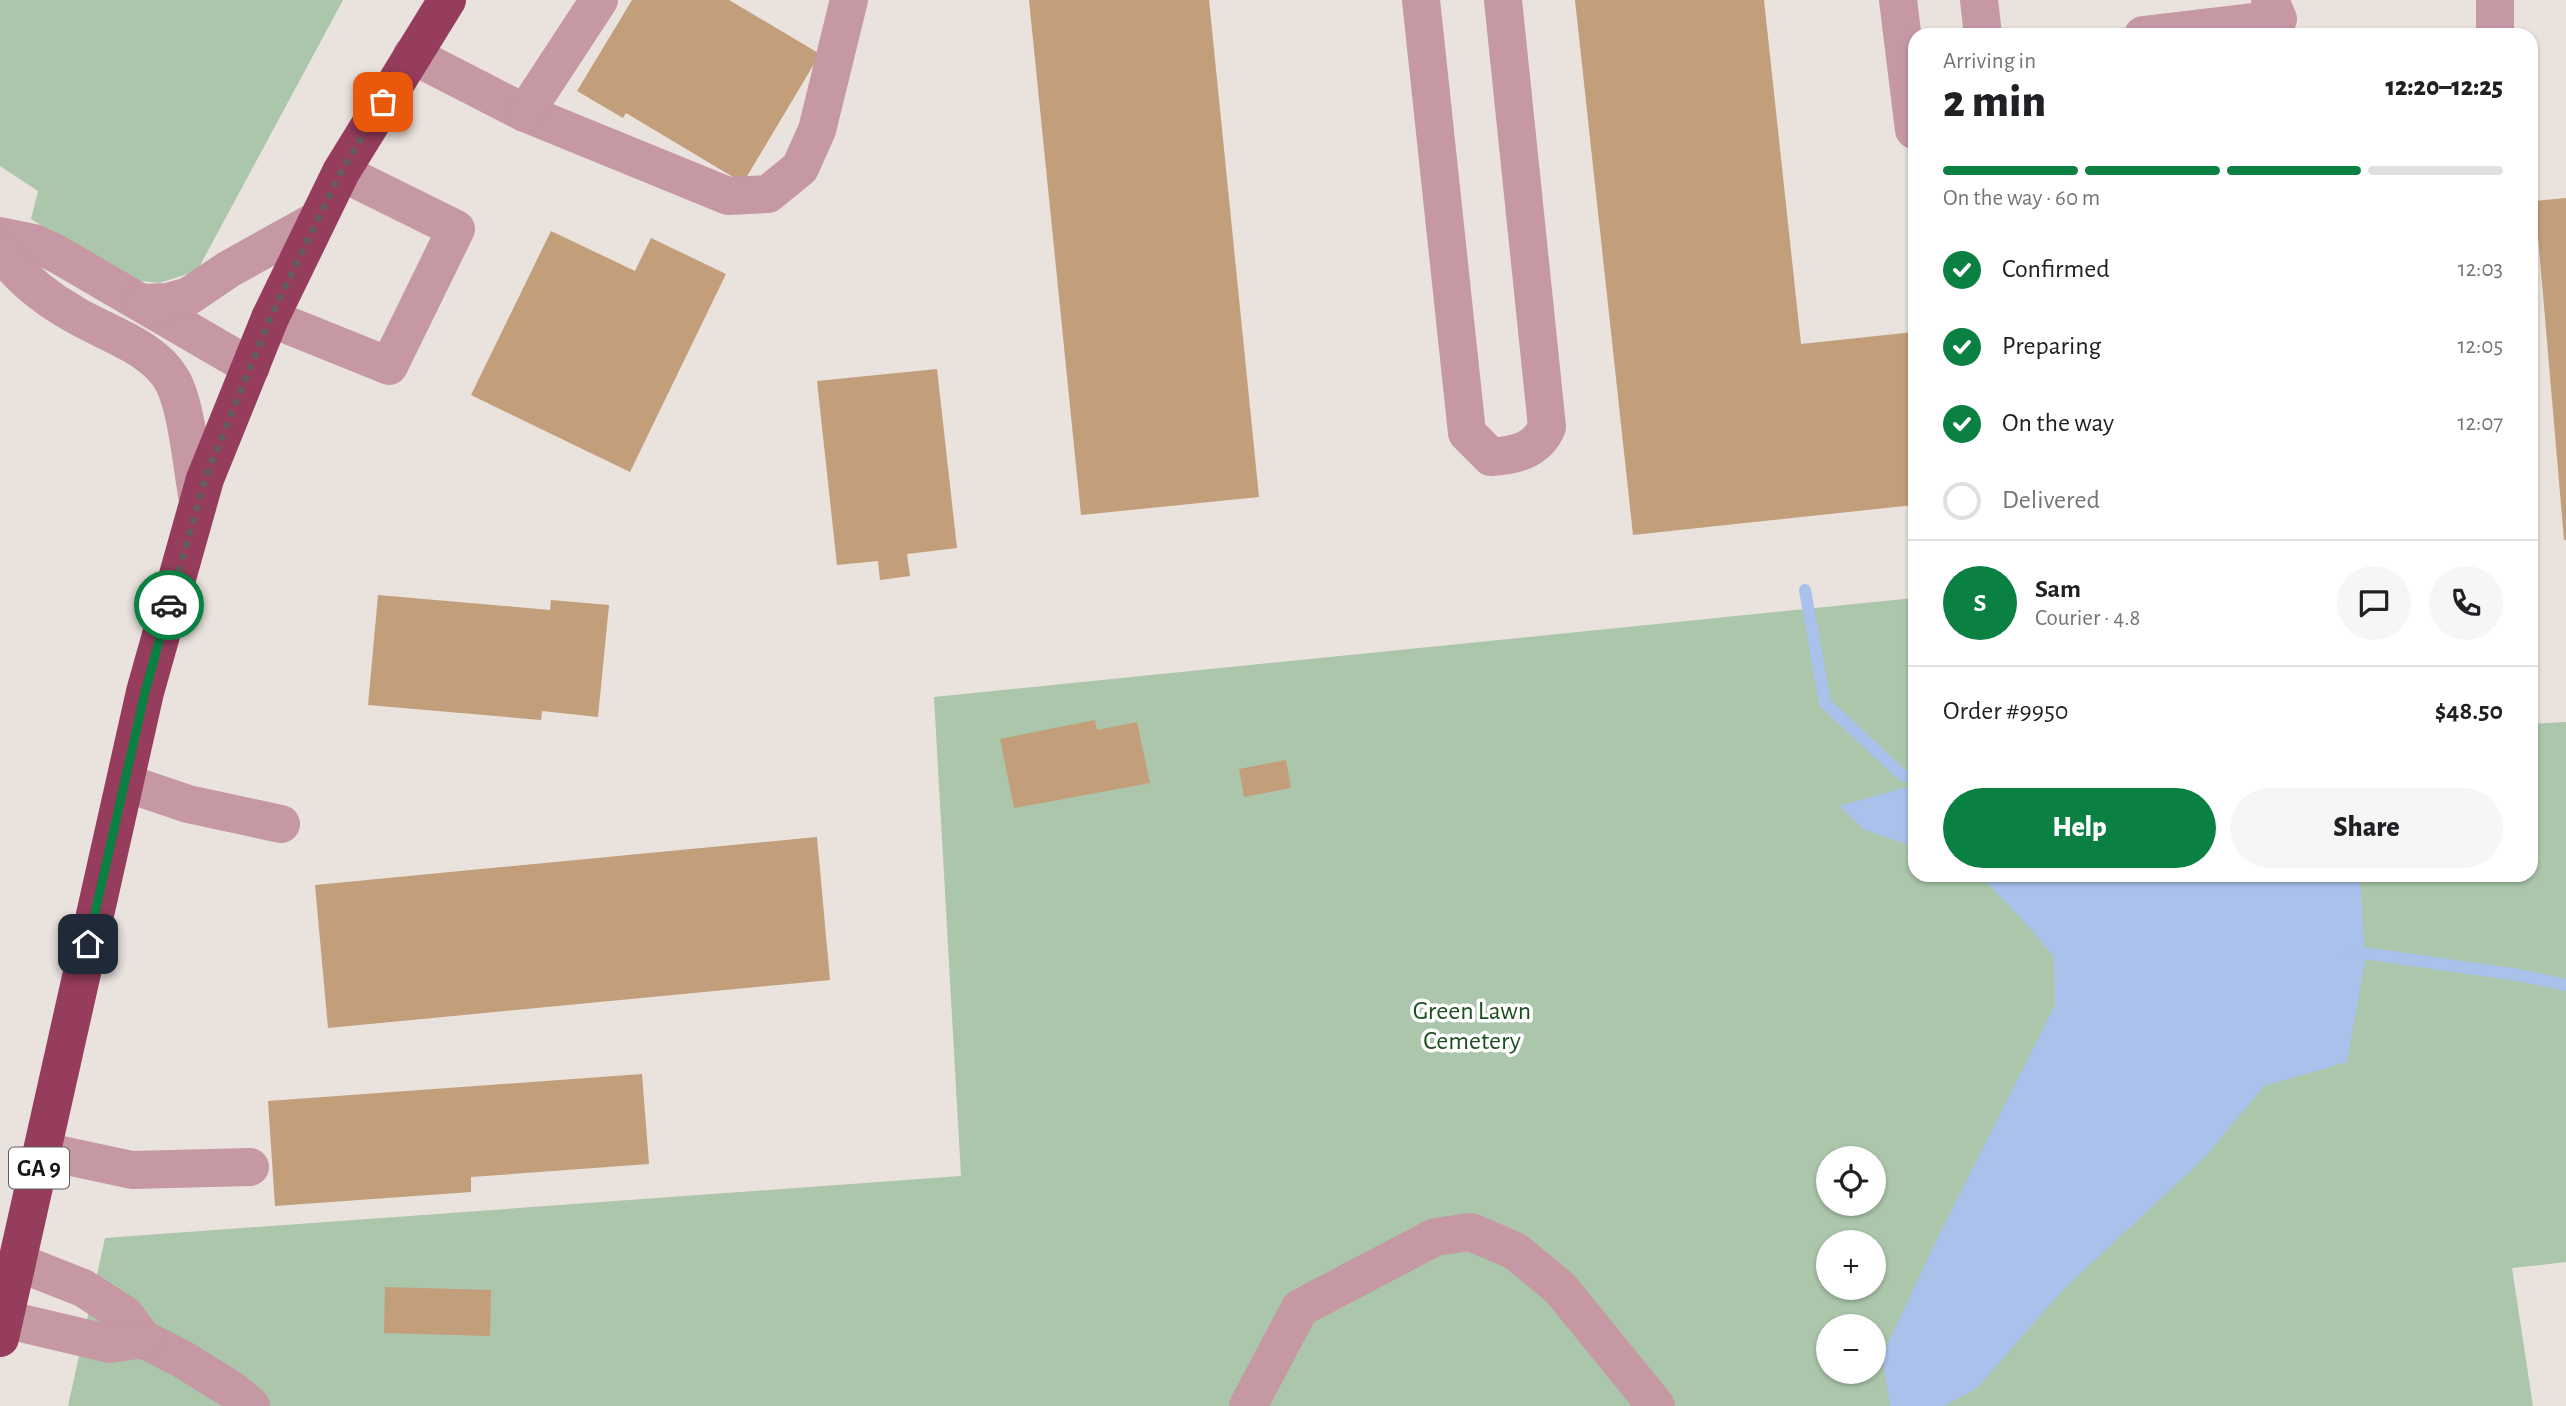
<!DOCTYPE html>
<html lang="en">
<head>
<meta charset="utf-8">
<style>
  body { margin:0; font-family:"Alegreya Sans",sans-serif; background:#f6f6f6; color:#202124; height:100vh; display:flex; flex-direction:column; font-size:26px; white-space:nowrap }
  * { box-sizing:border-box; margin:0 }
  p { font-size:23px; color:#757577 }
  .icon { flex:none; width:38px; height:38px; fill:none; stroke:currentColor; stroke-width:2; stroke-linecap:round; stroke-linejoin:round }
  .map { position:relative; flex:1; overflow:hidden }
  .drawer { position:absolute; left:1908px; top:28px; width:630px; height:854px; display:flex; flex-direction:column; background:#fff; border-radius:21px; box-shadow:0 2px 5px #0004 }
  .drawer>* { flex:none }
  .tools { position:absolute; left:1816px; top:1146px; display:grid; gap:14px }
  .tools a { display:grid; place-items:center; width:70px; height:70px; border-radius:50%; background:#fff; box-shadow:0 2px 5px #0004; font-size:35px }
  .pin { position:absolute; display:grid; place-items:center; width:60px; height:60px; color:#fff; margin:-30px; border-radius:14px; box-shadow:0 4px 10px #0006 }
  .courier { position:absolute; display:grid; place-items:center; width:70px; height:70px; margin:-35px; border:5px solid #0b8043; border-radius:50%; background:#fff; color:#222; box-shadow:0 2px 9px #0007 }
  .overview em { font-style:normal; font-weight:800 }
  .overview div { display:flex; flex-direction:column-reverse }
  .overview { display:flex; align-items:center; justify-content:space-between; height:119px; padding:0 35px }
  h1 { font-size:46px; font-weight:800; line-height:52px }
  .bar { display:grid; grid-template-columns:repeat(4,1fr); gap:10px 7px; align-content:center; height:84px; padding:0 35px }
  .bar i { height:9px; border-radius:5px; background:#e0e0e0 }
  .bar .active { background:#0b8043 }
  .bar p { grid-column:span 4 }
  .line { display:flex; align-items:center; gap:18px; padding:0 35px; border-top:2px solid #e0e0e0 }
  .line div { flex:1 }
  .round { display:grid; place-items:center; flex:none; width:74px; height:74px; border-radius:37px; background:#f6f6f6 }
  ol { padding:0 35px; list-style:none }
  li { display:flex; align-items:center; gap:21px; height:77px }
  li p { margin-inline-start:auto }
  li .icon { padding:7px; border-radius:50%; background:#0b8043; color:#fff; stroke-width:4 }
  li:last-child { color:#757577 }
  li i { width:38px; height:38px; border:4px solid #e0e0e0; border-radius:50% }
  .primary-button { display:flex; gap:14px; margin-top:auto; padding:14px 35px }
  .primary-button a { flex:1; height:80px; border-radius:42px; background:#0b8043; color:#fff; font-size:28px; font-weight:800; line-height:80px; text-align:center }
  .primary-button a+a { background:#f6f6f6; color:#202124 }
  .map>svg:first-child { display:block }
</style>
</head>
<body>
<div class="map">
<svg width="2566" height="1406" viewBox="0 0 2566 1406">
  <rect width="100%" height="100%" fill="#e9e2dd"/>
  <g fill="#abc6aa" fill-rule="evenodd">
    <path d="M0,0H343L197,271L159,283L125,279L31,219L38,191L0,166Z"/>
    <path d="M1914,598V875H2530L2531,724L2566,722V1262L2512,1268L2533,1406H68L105,1238L961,1176L934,697ZM1829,1158H1874V1204H1829ZM1829,1242H1874V1288H1829ZM1829,1326H1874V1372H1829Z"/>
  </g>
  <g fill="#a9c1eb">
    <path d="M1914,785V847L1863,829L1839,806Z"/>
    <path d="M1979,875H2360L2365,961L2347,1062L2264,1086L2206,1156L2061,1292L1976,1389L1944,1406H1890L1882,1356L1938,1237L2055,1005L2054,957L2021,918Z"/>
  </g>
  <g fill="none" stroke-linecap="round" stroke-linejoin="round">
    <g stroke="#a9c1eb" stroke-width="12">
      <path d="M1805,590L1825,703L1902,775L1914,777"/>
      <path d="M2349,951L2518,975L2566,985"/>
    </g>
  </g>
  <g fill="#c39e7b">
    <path d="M632,0H729L820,54L743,183L626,113L623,118L577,91Z"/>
    <path d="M1029,0H1209L1259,497L1081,515Z"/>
    <path d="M1575,0H1764L1801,344L1914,332V505L1633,535Z"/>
    <path d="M2566,198V540H2564L2535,201Z"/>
    <path d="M551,231L635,271L651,238L726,274L630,472L471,395Z"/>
    <path d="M937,369L957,548L907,554L910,576L880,580L878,561L837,565L817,381Z"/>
    <path d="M378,595L550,610L551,600L609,605L598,717L542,711L541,720L368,705Z"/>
    <path d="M1095,720L1097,730L1137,722L1150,783L1014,808L1000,739Z"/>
    <path d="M1286,760L1291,788L1244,797L1239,769Z"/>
    <path d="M817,837L830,980L328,1028L315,885Z"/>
    <path d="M642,1074L649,1164L471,1177V1192L275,1206L268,1101Z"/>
    <path d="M385,1287L491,1290L490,1336L384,1333Z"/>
  </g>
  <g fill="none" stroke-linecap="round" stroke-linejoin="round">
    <g stroke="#c598a4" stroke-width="38">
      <path d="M1421,0L1467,433L1491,457C1515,455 1537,451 1547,427L1503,0"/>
      <path d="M1898,0L1914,130"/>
      <path d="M1979,0L1983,35"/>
      <path d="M2495,0V35"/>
      <path d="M2143,35L2278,19L2270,0"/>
      <path d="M412,55L525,113L728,196L768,194L800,168L817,130L849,0"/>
      <path d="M525,113L599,0"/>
      <path d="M0,236L34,243L57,254L251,367"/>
      <path d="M0,250C18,276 44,297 72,313C104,333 153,346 172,380C187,406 192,469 198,500"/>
      <path d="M142,303L167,302L189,296L229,269L317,220"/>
      <path d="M270,318L389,366L456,229L341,172"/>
      <path d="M126,783L188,804L281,824"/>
      <path d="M43,1151L132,1170L250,1167"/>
      <path d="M17,1262L83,1288L125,1315L143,1339L182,1359L232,1390L251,1406"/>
      <path d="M4,1319L110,1344L143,1339"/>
      <path d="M1248,1406L1300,1308L1435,1237L1471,1232L1515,1251L1560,1288L1656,1406"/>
    </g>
    <path stroke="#963c5c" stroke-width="38" d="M0,1338L145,692L205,479L270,318L341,172L447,0"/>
  </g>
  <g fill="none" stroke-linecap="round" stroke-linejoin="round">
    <path stroke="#625e5b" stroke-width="7" stroke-dasharray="0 12.6" d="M169,605L205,479L270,318L341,172L383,102"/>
    <path stroke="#0b8043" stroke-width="9" d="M88,944L145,692L169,605"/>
  </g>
  <g text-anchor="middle" stroke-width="7" stroke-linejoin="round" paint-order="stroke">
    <rect fill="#fff" stroke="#5e5d5b" stroke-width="2" x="9" y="1147.5" width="60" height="41" rx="5"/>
    <g font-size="24" font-weight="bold" fill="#191715">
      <text x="39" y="1176">GA 9</text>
    </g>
    <g font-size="26" fill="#1d4f1e" stroke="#fff">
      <text x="1472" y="1019">Green Lawn<tspan x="1472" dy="30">Cemetery</tspan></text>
    </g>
  </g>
</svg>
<div class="tools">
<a><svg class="icon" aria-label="locate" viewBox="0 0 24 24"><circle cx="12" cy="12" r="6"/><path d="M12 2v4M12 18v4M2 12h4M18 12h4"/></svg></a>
<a>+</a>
<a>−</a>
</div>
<div class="pin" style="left:383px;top:102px;background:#ea580c"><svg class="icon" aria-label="bag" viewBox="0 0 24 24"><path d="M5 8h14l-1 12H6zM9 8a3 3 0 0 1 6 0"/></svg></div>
<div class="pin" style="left:88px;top:944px;background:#1f2937"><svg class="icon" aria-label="home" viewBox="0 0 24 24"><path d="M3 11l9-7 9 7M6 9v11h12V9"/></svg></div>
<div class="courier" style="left:169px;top:605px"><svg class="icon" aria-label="car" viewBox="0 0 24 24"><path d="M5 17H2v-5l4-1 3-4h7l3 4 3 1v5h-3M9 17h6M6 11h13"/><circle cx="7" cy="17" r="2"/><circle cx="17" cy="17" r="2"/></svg></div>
<section class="drawer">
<div class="overview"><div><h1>2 min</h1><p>Arriving in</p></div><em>12:20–12:25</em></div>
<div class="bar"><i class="active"></i><i class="active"></i><i class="active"></i><i></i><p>On the way · 60 m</p></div>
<ol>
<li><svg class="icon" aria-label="check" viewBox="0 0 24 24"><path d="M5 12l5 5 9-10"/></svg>Confirmed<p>12:03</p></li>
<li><svg class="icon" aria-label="check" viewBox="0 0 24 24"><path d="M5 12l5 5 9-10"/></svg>Preparing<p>12:05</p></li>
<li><svg class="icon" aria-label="check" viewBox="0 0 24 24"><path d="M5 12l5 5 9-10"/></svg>On the way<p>12:07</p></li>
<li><i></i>Delivered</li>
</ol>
<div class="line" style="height:126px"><b class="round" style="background:#0b8043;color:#fff">S</b><div><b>Sam</b><p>Courier · 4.8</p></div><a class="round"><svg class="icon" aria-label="chat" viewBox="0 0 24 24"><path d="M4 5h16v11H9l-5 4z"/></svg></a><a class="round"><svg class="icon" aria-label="phone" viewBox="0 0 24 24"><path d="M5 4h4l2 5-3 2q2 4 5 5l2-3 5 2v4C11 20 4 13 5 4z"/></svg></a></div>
<div class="line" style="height:91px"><div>Order #9950</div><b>$48.50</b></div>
<div class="primary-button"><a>Help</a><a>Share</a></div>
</section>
</div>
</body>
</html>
